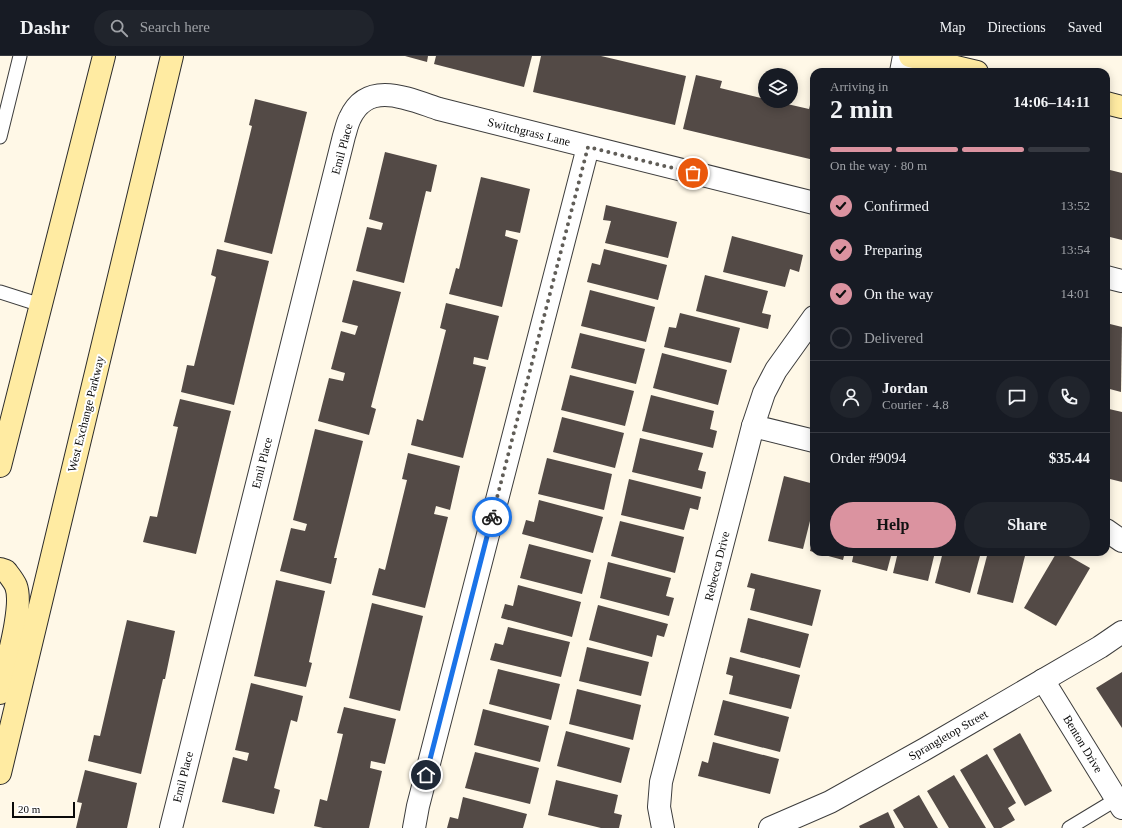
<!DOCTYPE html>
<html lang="en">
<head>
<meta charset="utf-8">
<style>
  body { margin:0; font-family:"Times New Roman",serif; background:#20242c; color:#f1f3f6; height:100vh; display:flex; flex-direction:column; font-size:15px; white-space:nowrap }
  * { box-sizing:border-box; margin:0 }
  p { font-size:13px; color:#9ea1a6 }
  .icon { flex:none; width:22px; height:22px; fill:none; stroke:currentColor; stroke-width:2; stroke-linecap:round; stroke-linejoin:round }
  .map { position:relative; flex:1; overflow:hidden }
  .side { position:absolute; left:810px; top:12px; width:300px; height:488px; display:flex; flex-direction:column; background:#171b24; border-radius:12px; box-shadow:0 2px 10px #0003 }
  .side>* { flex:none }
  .tools { position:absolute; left:758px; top:12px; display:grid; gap:8px }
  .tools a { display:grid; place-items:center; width:40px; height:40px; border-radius:50%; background:#171b24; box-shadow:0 2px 10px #0003; font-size:20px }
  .scale { position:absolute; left:12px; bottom:10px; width:63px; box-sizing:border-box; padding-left:4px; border:2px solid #0a0a0a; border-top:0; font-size:11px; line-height:14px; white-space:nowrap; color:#0a0a0a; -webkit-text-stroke:3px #fff; paint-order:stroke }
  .pin { position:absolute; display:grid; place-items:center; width:34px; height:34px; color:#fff; margin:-17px; border:2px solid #fff; border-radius:50%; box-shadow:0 1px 4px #0007 }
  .courier { position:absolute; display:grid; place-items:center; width:40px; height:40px; margin:-20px; border:3px solid #1a73e8; border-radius:50%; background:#fff; color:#222; box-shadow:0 1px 5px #0007 }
  .headline em { font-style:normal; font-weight:600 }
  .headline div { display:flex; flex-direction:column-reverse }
  .headline { display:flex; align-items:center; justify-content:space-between; height:68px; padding:0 20px }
  h1 { font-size:26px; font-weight:600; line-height:30px }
  .bar { display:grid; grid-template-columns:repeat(4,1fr); gap:6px 4px; align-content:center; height:48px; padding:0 20px }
  .bar i { height:5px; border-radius:3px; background:#363941 }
  .bar .on { background:#db93a0 }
  .bar p { grid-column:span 4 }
  .line { display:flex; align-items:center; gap:10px; padding:0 20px; border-top:1px solid #363941 }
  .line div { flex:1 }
  .round { display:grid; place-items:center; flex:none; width:42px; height:42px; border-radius:21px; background:#20242c }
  ol { padding:0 20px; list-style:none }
  li { display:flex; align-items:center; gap:12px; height:44px }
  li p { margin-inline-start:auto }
  li .icon { padding:4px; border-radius:50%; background:#db93a0; color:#111; stroke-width:4 }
  li:last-child { color:#9ea1a6 }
  li i { width:22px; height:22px; border:2px solid #363941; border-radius:50% }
  .button { display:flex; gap:8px; margin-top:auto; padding:8px 20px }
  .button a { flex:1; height:46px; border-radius:24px; background:#db93a0; color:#111; font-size:16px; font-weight:600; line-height:46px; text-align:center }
  .button a+a { background:#20242c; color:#f1f3f6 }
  header { display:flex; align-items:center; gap:24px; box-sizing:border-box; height:56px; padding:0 20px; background:#171b24; border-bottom:1px solid #363941 }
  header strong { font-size:19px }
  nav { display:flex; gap:22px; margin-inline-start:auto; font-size:14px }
  .search { width:280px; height:36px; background:#20242c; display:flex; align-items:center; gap:10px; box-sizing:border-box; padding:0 14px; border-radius:22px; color:#9ea1a6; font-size:15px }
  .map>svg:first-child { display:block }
</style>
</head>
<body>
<header>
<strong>Dashr</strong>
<div class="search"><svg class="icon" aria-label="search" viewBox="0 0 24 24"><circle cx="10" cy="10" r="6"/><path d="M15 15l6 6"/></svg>Search here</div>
<nav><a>Map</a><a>Directions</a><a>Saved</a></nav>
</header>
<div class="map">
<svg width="1122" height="772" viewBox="0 0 1122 772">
  <rect width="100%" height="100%" fill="#fff8e7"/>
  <g fill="#534a46">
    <path d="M405,0H428L427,6Z"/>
    <path d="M436,0H532L524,31L434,8Z"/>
    <path d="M541,0H601L686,20L675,69L533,36Z"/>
    <path d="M696,19L722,25L720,32L765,43V45H774L809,53L810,49H814V104L683,73Z"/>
    <path d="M255,43L307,56L272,198L224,186L252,70L249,69Z"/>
    <path d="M385,96L437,109L431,136L426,135L404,227L356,215L367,171L381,174L383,167L369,163Z"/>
    <path d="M1110,114L1122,117V184L1106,180V131Z"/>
    <path d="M481,121L530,133L520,177L506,174L505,180L518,184L502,251L449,238L456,212L459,213Z"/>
    <path d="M606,149L677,166L668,202L605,187L611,165L603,164Z"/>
    <path d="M732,180L803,199L799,216L790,213L785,231L723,216Z"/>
    <path d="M217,193L269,205L234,349L181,336L187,309L194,310L216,221L211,219Z"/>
    <path d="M604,193L667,209L658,244L587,226L592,207L600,209Z"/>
    <path d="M705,219L768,235L762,257L771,259L768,273L696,255Z"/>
    <path d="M353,224L401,236L371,351L376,353L369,379L318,365L329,322L343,325L345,317L331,313L341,275L355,279L358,270L342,266Z"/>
    <path d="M590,234L655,251L646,286L581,270Z"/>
    <path d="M446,247L499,260L488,304L474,301L473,308L486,311L463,402L411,389L417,363L423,365L446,274L440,272Z"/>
    <path d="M680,257L740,272L731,307L664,291L669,271L676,272Z"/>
    <path d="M1106,267L1122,271L1121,336L1106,332Z"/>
    <path d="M580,277L645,293L636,328L571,312Z"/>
    <path d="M662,297L727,314L718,349L653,332Z"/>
    <path d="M570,319L634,335L625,370L561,354Z"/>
    <path d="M651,339L714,355L710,373L717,375L713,392L642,375Z"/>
    <path d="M180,343L231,355L196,498L143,486L150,460L157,461L178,371L173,370Z"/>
    <path d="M1109,353L1122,356V426L1106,422V363Z"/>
    <path d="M562,361L624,377L615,412L553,396Z"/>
    <path d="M315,373L363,385L334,502H337L331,528L280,515L291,472L305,475L307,468L293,464Z"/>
    <path d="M640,382L703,397L698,414L706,416L702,433L632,416Z"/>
    <path d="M408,397L460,410L450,454L436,450L434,458L448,461L425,552L372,539L379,512L385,514L407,424L402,423Z"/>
    <path d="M547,402L612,418L604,454L538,438Z"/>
    <path d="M784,420L814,428V449L803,493L768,485Z"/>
    <path d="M629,423L701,441L698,454L690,452L684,474L621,459Z"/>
    <path d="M539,444L603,461L593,497L522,478L526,464L534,466Z"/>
    <path d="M620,465L684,481L675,517L611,500Z"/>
    <path d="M813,481L814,496H845L843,504L810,495Z"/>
    <path d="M529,488L591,504L582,538L520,522Z"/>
    <path d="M854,496H892L887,515L852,506Z"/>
    <path d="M898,496H935L928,525L893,517Z"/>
    <path d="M943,496H981L970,537L935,527Z"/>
    <path d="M988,496H1026L1013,547L977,538Z"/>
    <path d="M1057,496H1062L1090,512L1056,570L1024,552Z"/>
    <path d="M608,506L671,522L666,540L674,542L669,560L600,542Z"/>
    <path d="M751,517L821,534L812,570L750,554L755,533L747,531Z"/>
    <path d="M276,524L325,535L309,606L312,607L306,631L254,620Z"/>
    <path d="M518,529L581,546L572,581L501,562L505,548L513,550Z"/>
    <path d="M372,547L423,560L400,655L349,642Z"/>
    <path d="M598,549L668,568L664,581L657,579L652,601L589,584Z"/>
    <path d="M748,562L809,578L800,612L740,596Z"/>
    <path d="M127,564L175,575L165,623H163L141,718L88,705L94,679L100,680Z"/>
    <path d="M508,571L570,586L561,621L490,604L495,587L503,589Z"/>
    <path d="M587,591L649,606L641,640L579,625Z"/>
    <path d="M730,601L800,619L791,653L729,638L733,620L726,618Z"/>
    <path d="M498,613L560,628L551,664L489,648Z"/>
    <path d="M1122,616V672L1096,632Z"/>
    <path d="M251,627L303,640L297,666L291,664L274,732L280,734L274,758L222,746L233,701L247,705L249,697L235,694Z"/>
    <path d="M577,633L641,649L633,684L569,668Z"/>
    <path d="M723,644L789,661L780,696L714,679Z"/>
    <path d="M344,651L396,663L385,708L371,705L370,712L382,715L369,772H323L314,770L320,743L327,745L343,678L337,677Z"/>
    <path d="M483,653L549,670L540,706L474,689Z"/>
    <path d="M566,675L630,692L621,727L557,710Z"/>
    <path d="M1020,677L1052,735L1025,750L993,693Z"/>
    <path d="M713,686L779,703L770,738L698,720L702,705L708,707Z"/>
    <path d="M475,696L539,712L530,748L465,732Z"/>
    <path d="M987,698L1016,747L1008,752L1015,764L1001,772H994L960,714Z"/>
    <path d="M85,714L137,727L127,772H76L82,747L77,746Z"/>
    <path d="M954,719L986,772H949L927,735Z"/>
    <path d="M556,724L618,739L614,757L622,759L619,772H601L548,759Z"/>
    <path d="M919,739L938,772H904L893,754Z"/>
    <path d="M463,741L527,758L523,772H447L450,761L458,763Z"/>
    <path d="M888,756L895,772H860L859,770Z"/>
  </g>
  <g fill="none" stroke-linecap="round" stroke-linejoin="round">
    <defs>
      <g id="lane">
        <path d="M0,81L20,0"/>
        <path d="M0,236L41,249"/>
        <path d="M1069,772L1122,740"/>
      </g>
      <g id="street">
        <path d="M901,16L904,0"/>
        <path d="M1106,221L1122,225"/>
        <path d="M753,370L814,385"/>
        <path d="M1106,474L1122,485"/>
        <path d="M1043,624L1122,752"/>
        <path d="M171,772L344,80C346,74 347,68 350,62C368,23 409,43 439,53L814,147"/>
        <path d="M414,772L418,750L588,91"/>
        <path d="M663,772L659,751L661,726L753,370L764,337L776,314L814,261"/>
        <path d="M770,772L830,746L925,693L1100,591L1122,576"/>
      </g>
      <g id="secondary">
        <path d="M910,0L977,16"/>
        <path d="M1106,47L1122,51"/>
        <path d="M0,410L104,0"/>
        <path d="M0,513L6,515C9,519 14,525 16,530C24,551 5,613 0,637"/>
        <path d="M0,717L172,0"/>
      </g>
    </defs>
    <use href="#lane" stroke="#3d3d3d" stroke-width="15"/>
    <use href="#street" stroke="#3d3d3d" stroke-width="24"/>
    <use href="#secondary" stroke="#2c2c2c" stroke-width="24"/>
    <use href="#lane" stroke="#fff" stroke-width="13"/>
    <use href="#street" stroke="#fff" stroke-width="22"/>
    <use href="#secondary" stroke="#ffeba2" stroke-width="22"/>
  </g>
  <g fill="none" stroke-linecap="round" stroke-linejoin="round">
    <path stroke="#605d57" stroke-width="4" stroke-dasharray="0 7.2" d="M492,461L588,91L693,117"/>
    <path stroke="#1a73e8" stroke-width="5" d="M426,719L492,461"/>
  </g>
  <g text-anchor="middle" stroke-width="4" stroke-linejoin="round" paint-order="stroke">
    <g font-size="12" fill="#0a0a0a" stroke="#fff">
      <text transform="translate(529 76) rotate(14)" y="4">Switchgrass Lane</text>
      <text transform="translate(342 93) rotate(-75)" y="4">Emil Place</text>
      <text transform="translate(86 358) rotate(-76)" y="4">West Exchange Parkway</text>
      <text transform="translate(262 407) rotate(-76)" y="4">Emil Place</text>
      <text transform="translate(717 510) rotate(-76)" y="4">Rebecca Drive</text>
      <text transform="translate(948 679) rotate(-30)" y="4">Sprangletop Street</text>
      <text transform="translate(1083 688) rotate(59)" y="4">Benton Drive</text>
      <text transform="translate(183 721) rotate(-76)" y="4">Emil Place</text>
    </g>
  </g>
</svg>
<div class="tools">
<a><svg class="icon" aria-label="layers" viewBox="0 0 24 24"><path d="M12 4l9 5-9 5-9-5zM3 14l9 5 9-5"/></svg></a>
</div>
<div class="scale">20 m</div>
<div class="pin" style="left:693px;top:117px;background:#ea580c"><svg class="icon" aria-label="bag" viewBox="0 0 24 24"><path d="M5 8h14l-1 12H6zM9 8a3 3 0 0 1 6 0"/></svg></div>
<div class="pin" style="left:426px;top:719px;background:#1f2937"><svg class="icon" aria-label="home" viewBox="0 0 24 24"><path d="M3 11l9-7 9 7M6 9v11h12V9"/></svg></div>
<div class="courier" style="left:492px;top:461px"><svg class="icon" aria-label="bike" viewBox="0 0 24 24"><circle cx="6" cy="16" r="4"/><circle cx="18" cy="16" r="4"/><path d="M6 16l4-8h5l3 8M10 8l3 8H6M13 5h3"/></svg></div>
<section class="side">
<div class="headline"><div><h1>2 min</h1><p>Arriving in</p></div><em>14:06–14:11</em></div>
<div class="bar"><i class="on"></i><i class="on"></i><i class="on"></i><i></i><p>On the way · 80 m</p></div>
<ol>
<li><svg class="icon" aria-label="check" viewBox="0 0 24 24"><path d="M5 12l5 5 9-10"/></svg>Confirmed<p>13:52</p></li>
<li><svg class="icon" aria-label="check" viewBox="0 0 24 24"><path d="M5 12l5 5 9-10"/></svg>Preparing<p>13:54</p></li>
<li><svg class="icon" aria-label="check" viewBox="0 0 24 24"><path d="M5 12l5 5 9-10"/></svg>On the way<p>14:01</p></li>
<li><i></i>Delivered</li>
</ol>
<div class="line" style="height:72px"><a class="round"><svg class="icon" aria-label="person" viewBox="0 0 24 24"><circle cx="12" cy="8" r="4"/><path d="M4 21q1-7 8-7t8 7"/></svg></a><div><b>Jordan</b><p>Courier · 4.8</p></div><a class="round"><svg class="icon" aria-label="chat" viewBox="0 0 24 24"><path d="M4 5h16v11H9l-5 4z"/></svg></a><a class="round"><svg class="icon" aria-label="phone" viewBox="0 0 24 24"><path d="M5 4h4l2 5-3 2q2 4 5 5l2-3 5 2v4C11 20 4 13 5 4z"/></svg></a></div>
<div class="line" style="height:52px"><div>Order #9094</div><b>$35.44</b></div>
<div class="button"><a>Help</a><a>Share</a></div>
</section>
</div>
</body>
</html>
